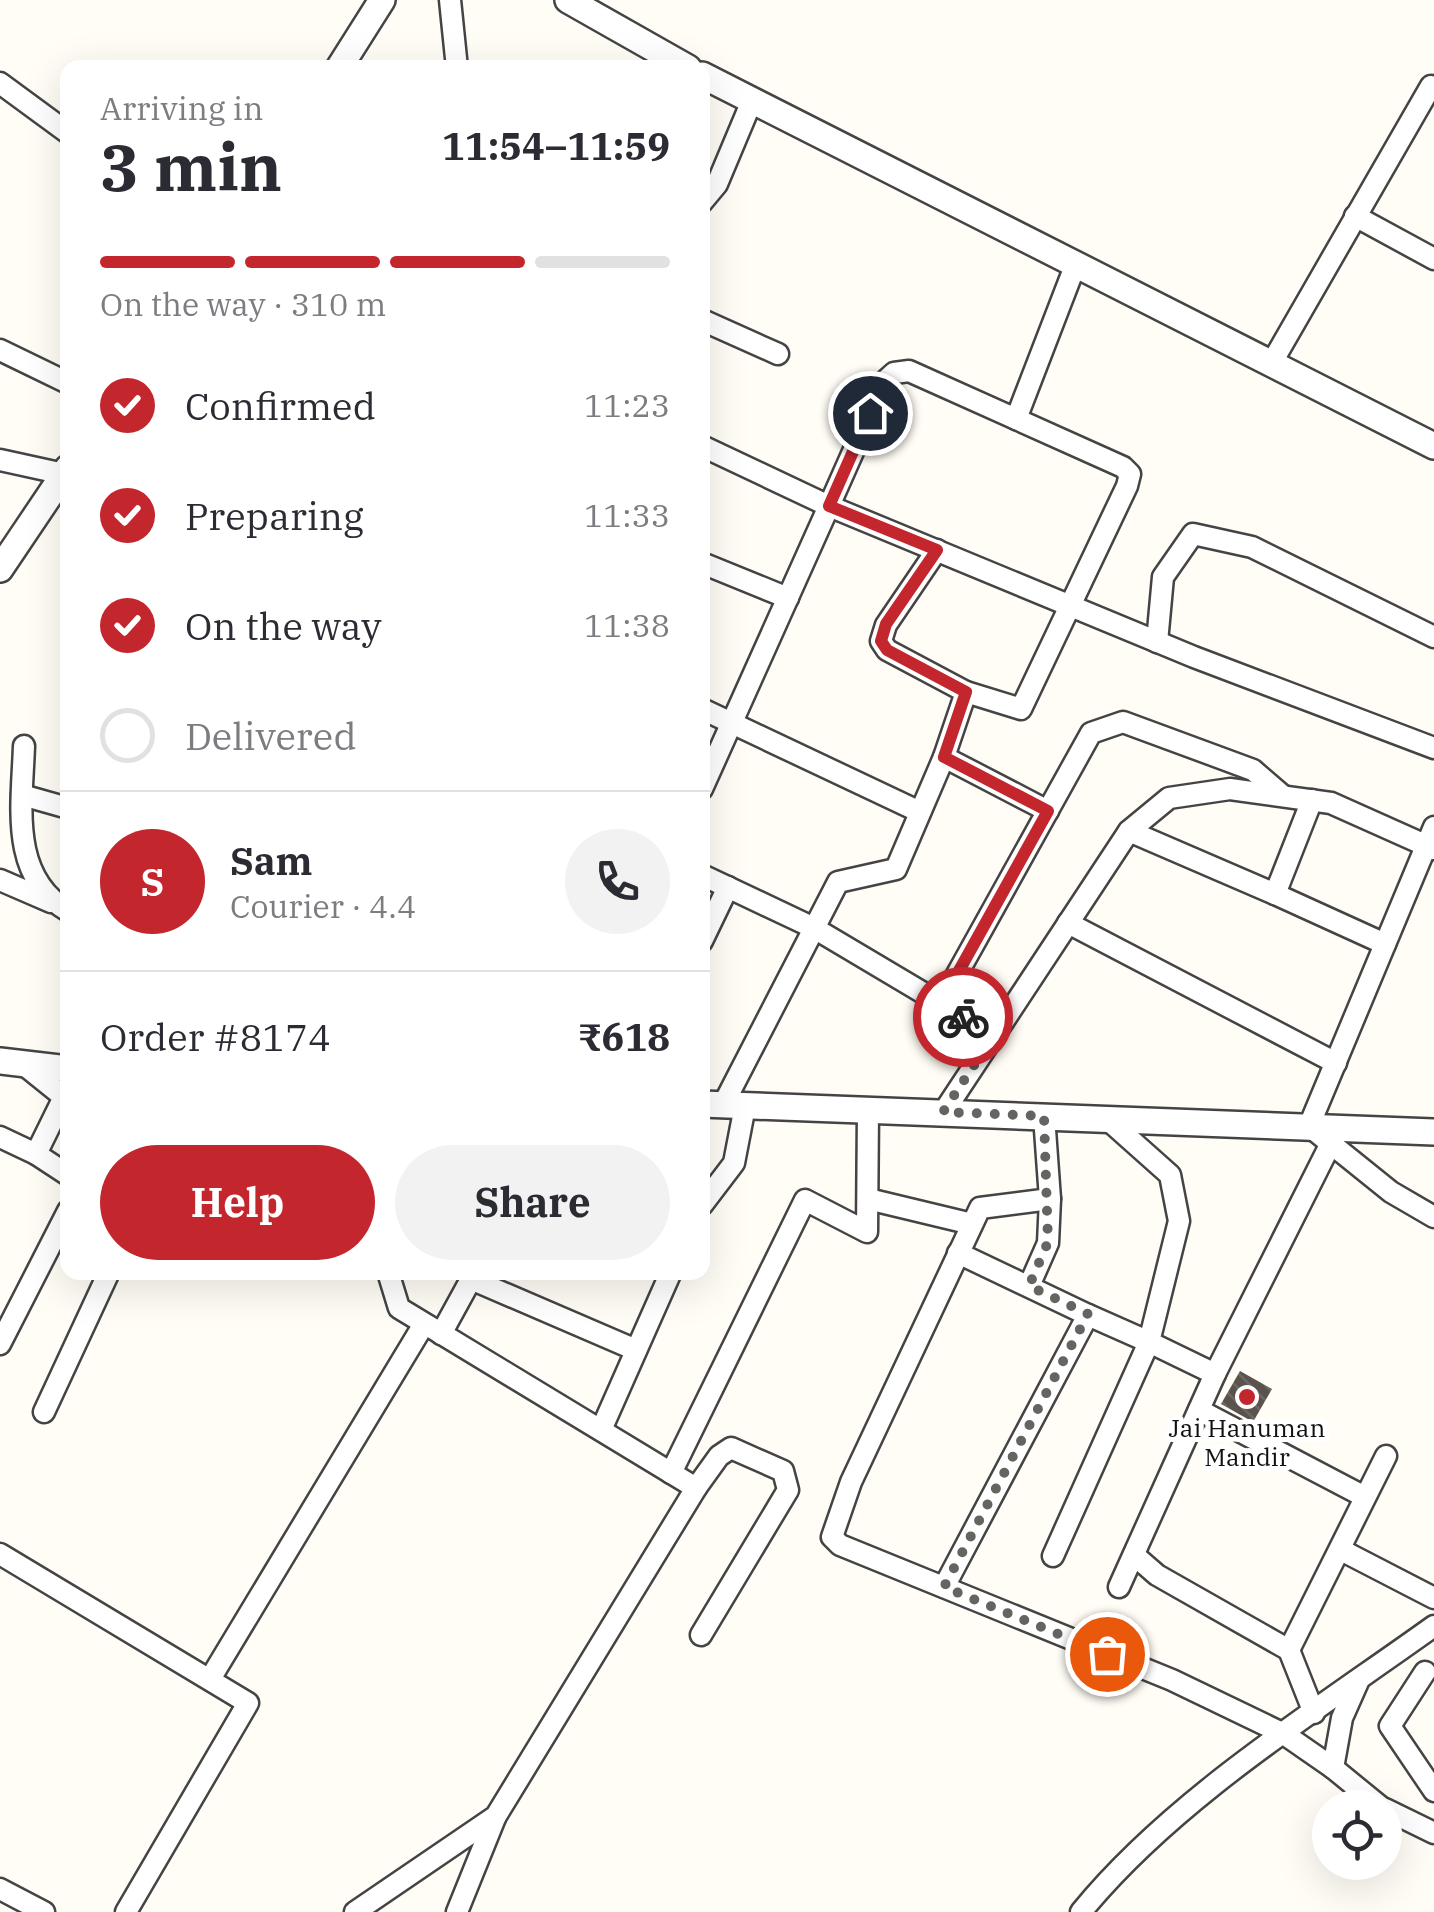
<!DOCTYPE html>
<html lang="en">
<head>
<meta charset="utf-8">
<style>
  body { margin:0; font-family:"IBM Plex Serif",serif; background:#f2f2f3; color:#2b2b33; height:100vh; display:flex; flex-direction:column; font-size:38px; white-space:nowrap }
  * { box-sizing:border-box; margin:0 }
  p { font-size:32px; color:#7c7c81 }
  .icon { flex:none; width:55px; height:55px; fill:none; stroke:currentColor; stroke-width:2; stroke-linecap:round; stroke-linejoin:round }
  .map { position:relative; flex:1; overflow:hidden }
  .drawer { position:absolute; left:60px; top:60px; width:650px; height:1220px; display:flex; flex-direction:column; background:#fff; border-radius:20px; box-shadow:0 10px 40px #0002 }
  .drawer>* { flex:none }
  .buttons { position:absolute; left:1312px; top:1790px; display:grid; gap:20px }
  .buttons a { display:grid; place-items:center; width:90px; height:90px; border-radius:50%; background:#fff; box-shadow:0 10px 40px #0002; font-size:50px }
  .pin { position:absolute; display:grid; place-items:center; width:85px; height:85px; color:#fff; margin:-42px; border:5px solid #fff; border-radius:50%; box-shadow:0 2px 10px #0007 }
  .courier { position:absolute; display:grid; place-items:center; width:100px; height:100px; margin:-50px; border:8px solid #c4262e; border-radius:50%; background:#fff; color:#222; box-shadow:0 2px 12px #0007 }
  .head em { font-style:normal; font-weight:700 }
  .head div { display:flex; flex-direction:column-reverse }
  .head { display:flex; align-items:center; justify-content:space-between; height:170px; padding:0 40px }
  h1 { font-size:65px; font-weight:700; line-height:75px }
  .bar { display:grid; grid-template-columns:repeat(4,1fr); gap:15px 10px; align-content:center; height:120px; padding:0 40px }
  .bar i { height:12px; border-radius:8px; background:#e1e1e2 }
  .bar .current { background:#c4262e }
  .bar p { grid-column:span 4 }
  .line { display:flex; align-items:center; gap:25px; padding:0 40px; border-top:2px solid #e1e1e2 }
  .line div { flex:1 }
  .round { display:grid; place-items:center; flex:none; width:105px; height:105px; border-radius:52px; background:#f2f2f3 }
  ol { padding:0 40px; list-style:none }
  li { display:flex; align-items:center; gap:30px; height:110px }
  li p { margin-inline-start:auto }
  li .icon { padding:10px; border-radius:50%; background:#c4262e; color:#fff; stroke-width:4 }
  li:last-child { color:#7c7c81 }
  li i { width:55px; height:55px; border:5px solid #e1e1e2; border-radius:50% }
  .button { display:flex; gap:20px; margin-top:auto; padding:20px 40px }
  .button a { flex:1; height:115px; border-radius:60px; background:#c4262e; color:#fff; font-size:40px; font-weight:700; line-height:115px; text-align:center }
  .button a+a { background:#f2f2f3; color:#2b2b33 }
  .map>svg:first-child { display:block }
</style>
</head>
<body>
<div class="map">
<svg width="1434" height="1912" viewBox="0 0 1434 1912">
  <defs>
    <pattern id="building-back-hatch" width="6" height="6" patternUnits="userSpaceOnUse" patternTransform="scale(2.5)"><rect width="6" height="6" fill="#5a524d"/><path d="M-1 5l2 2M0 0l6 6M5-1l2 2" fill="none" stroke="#6d6662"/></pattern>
  </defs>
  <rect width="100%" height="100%" fill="#fffdf5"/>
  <path fill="url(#building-back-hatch)" d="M1240,1371L1272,1389L1253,1422L1221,1404Z"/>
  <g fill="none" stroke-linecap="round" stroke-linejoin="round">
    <defs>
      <g id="minor">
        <path d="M450,0L457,68"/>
        <path d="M0,83L68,133"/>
        <path d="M702,202L717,184L751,103"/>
        <path d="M1355,216L1434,259"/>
        <path d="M702,320L778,354"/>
        <path d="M0,350L68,383"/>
        <path d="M1271,364L1431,86"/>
        <path d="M1016,419L1075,266"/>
        <path d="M702,446L829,506L884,382L894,373L909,371L1123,467L1130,474L1127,486L1021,709L966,692"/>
        <path d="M0,460L64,474"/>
        <path d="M702,563L788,598"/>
        <path d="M1157,642L1163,577L1193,534L1252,547L1434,637"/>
        <path d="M702,709L920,812"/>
        <path d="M24,746C22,805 9,876 68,911"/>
        <path d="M944,757L1048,811"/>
        <path d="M702,789L829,506L1194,657L1434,748"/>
        <path d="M22,795L68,808"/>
        <path d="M1312,800L1275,894L1385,944"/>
        <path d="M1434,827L1309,1126L1391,1192L1434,1217"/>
        <path d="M1129,831L1275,894"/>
        <path d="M702,875L814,928L994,1035"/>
        <path d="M0,880L51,902"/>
        <path d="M1068,923L1336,1063"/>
        <path d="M702,941L728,887"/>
        <path d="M941,1003L1091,733L1123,722L1253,770L1282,795"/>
        <path d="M723,1105L838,882L896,869L944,757L966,692L887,650L881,641L886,625L937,550"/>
        <path d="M943,1113L1129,831L1169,798L1230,789L1331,803L1434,849"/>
        <path d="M1044,1116L1050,1199L980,1208L851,1482L832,1537L840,1545L1172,1680L1284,1734L1333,1768"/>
        <path d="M1106,1118L1170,1175L1179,1221L1149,1342L1215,1374L1119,1587"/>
        <path d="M0,1137L36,1154L64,1097L23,1064"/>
        <path d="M36,1154L68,1175"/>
        <path d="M868,1199L972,1224"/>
        <path d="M702,1205L734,1163L745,1106"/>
        <path d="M471,1279L636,1350"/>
        <path d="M1029,1286L1048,1243L1050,1199"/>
        <path d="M441,1334L475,1272"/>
        <path d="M0,1344L68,1211"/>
        <path d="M1215,1374L1331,1143"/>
        <path d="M1199,1410L1365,1497"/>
        <path d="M44,1412L109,1272"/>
        <path d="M601,1430L671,1272"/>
        <path d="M671,1473L805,1200L867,1232L868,1110"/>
        <path d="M696,1488L719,1456L731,1448L783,1471L788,1490L701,1635"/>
        <path d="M1341,1550L1434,1598"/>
        <path d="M0,1554L248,1703L126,1912"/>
        <path d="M1134,1555L1157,1575L1289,1650L1314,1713"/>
        <path d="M1053,1556L1149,1342L1088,1315"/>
        <path d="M944,1587L1088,1315L958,1253"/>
        <path d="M1289,1650L1386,1456"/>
        <path d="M1425,1672L1390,1726L1434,1791"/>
        <path d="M210,1679L424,1324"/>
        <path d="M1358,1682L1342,1718L1333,1768L1382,1808"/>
        <path d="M1385,1809L1434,1833"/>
        <path d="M0,1889L44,1912"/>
        <path d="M355,1912L496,1816L696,1488L399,1308L388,1272"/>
        <path d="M457,1912L495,1818"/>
        <path d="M1081,1912C1172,1800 1317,1710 1434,1626"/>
      </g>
      <g id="tertiary">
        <path d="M568,0L688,68"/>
        <path d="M339,68L382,0"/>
        <path d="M702,75L1434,446"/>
        <path d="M0,569L68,468"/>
        <path d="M0,1061L68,1069"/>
        <path d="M702,1104L1434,1132"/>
      </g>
    </defs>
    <use href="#minor" stroke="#444" stroke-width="25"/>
    <use href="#tertiary" stroke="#444" stroke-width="30"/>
    <use href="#minor" stroke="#fff" stroke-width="20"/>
    <use href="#tertiary" stroke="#fff" stroke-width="25"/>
  </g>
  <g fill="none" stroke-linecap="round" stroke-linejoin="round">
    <path stroke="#646461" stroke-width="10" stroke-dasharray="0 18" d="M963,1017L994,1035L943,1112L1044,1116L1048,1242L1029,1286L1088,1314L944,1587L1107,1654"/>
    <path stroke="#c4262e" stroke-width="12" d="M870,413L829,506L937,550L886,624L881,641L887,650L966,692L944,757L1048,811L941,1003L963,1017"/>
  </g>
  <circle fill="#c4262e" stroke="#fff" stroke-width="4" cx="1247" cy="1397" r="10"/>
  <g text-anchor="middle" stroke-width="10" stroke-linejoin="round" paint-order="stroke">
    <g font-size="25" fill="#111" stroke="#fff">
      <text x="1247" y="1437">Jai Hanuman<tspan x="1247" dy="29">Mandir</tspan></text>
    </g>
  </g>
</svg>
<div class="buttons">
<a><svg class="icon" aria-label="locate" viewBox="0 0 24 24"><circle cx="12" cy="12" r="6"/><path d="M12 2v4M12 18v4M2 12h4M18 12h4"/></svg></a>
</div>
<div class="pin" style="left:1107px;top:1654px;background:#ea580c"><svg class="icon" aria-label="bag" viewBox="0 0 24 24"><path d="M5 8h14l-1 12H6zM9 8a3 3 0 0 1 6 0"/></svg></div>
<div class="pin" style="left:870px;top:413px;background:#1f2937"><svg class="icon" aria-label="home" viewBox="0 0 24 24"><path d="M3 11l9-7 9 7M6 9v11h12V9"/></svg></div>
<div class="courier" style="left:963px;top:1017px"><svg class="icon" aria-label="bike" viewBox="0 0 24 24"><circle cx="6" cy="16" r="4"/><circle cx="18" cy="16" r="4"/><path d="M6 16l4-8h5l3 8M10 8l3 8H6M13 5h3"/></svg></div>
<section class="drawer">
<div class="head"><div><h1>3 min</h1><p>Arriving in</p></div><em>11:54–11:59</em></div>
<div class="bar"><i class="current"></i><i class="current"></i><i class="current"></i><i></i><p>On the way · 310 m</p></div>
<ol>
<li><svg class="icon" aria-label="check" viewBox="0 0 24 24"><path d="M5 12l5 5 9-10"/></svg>Confirmed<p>11:23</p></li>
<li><svg class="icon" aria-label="check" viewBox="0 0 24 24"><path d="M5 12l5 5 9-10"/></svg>Preparing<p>11:33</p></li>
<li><svg class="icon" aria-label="check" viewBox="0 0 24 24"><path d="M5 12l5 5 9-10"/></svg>On the way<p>11:38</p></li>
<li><i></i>Delivered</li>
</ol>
<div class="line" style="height:180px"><b class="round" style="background:#c4262e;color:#fff">S</b><div><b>Sam</b><p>Courier · 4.4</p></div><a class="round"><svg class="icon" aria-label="phone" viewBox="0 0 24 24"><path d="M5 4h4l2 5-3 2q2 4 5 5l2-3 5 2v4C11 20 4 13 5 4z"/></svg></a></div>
<div class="line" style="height:130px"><div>Order #8174</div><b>₹618</b></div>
<div class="button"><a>Help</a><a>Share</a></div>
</section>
</div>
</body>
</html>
